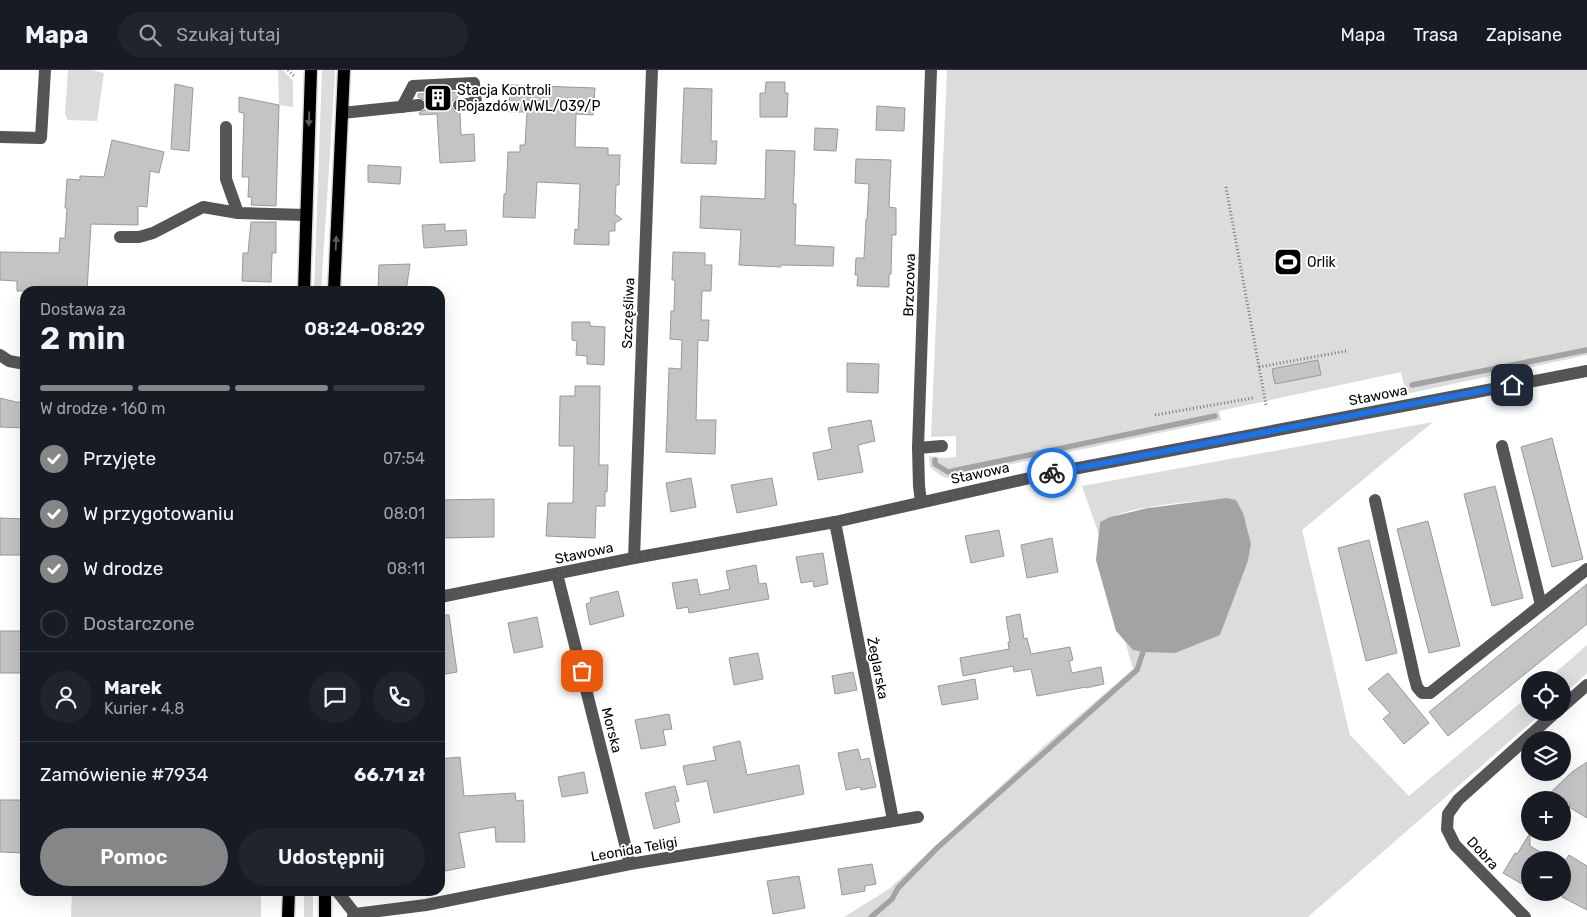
<!DOCTYPE html>
<html lang="pl">
<head>
<meta charset="utf-8">
<style>
  body { margin:0; font-family:Rubik,sans-serif; background:#20242c; color:#f1f3f6; height:100vh; display:flex; flex-direction:column; font-size:19px; white-space:nowrap }
  * { box-sizing:border-box; margin:0 }
  p { font-size:16px; color:#9ea1a6 }
  .icon { flex:none; width:28px; height:28px; fill:none; stroke:currentColor; stroke-width:2; stroke-linecap:round; stroke-linejoin:round }
  .map { position:relative; flex:1; overflow:hidden }
  .panel { position:absolute; left:20px; top:216px; width:425px; height:610px; display:flex; flex-direction:column; background:#171b24; border-radius:15px; box-shadow:0 5px 20px #0002 }
  .panel>* { flex:none }
  .fabs { position:absolute; left:1521px; top:601px; display:grid; gap:10px }
  .fabs a { display:grid; place-items:center; width:50px; height:50px; border-radius:50%; background:#171b24; box-shadow:0 5px 20px #0002; font-size:25px }
  .pin { position:absolute; display:grid; place-items:center; width:42px; height:42px; color:#fff; margin:-21px; border-radius:10px; box-shadow:0 2px 8px #0006 }
  .courier { position:absolute; display:grid; place-items:center; width:50px; height:50px; margin:-25px; border:4px solid #1a73e8; border-radius:50%; background:#fff; color:#222; box-shadow:0 1px 6px #0007 }
  .summary em { font-style:normal; font-weight:600 }
  .summary div { display:flex; flex-direction:column-reverse }
  .summary { display:flex; align-items:center; justify-content:space-between; height:85px; padding:0 20px }
  h1 { font-size:32px; font-weight:600; line-height:38px }
  .bar { display:grid; grid-template-columns:repeat(4,1fr); gap:8px 5px; align-content:center; height:60px; padding:0 20px }
  .bar i { height:6px; border-radius:4px; background:#363941 }
  .bar .active { background:#858687 }
  .bar p { grid-column:span 4 }
  .line { display:flex; align-items:center; gap:12px; padding:0 20px; border-top:1px solid #363941 }
  .line div { flex:1 }
  .round { display:grid; place-items:center; flex:none; width:52px; height:52px; border-radius:26px; background:#20242c }
  ol { padding:0 20px; list-style:none }
  li { display:flex; align-items:center; gap:15px; height:55px }
  li p { margin-inline-start:auto }
  li .icon { padding:5px; border-radius:50%; background:#858687; color:#fff; stroke-width:4 }
  li:last-child { color:#9ea1a6 }
  li i { width:28px; height:28px; border:2px solid #363941; border-radius:50% }
  .primary-button { display:flex; gap:10px; margin-top:auto; padding:10px 20px }
  .primary-button a { flex:1; height:58px; border-radius:30px; background:#858687; color:#fff; font-size:20px; font-weight:600; line-height:58px; text-align:center }
  .primary-button a+a { background:#20242c; color:#f1f3f6 }
  header { display:flex; align-items:center; gap:30px; box-sizing:border-box; height:70px; padding:0 25px; background:#171b24; border-bottom:1px solid #363941 }
  header strong { font-size:24px }
  nav { display:flex; gap:28px; margin-inline-start:auto; font-size:18px }
  .search { width:350px; height:45px; background:#20242c; display:flex; align-items:center; gap:12px; box-sizing:border-box; padding:0 18px; border-radius:28px; color:#9ea1a6; font-size:19px }
  .map>svg:first-child { display:block }
</style>
</head>
<body>
<header>
<strong>Mapa</strong>
<div class="search"><svg class="icon" aria-label="search" viewBox="0 0 24 24"><circle cx="10" cy="10" r="6"/><path d="M15 15l6 6"/></svg>Szukaj tutaj</div>
<nav><a>Mapa</a><a>Trasa</a><a>Zapisane</a></nav>
</header>
<div class="map">
<svg width="1587" height="847" viewBox="0 0 1587 847">
  <rect width="100%" height="100%" fill="#fff"/>
  <g fill="#dcdcdc">
    <path d="M68,0H91L104,3L97,51L68,50L65,44Z"/>
    <path d="M277,0H283L293,11V37L279,35L278,1Z"/>
    <path d="M322,0H335V6L321,221H314Z"/>
    <path d="M947,0H1587V285L1406,324L1401,302L1219,341L1221,350L946,408L940,405L930,397L929,386L944,388L956,387V366L931,367Z"/>
    <path d="M1433,352L1302,460L1350,665L1409,726L1530,625V642L1542,643L1308,847H844L889,819L1044,676L1133,599L1125,571L1133,580L1220,565L1248,491L1251,474L1236,431L1226,428C1189,433 1133,434 1100,452L1099,465L1082,416Z"/>
    <path d="M1587,575V603L1563,625L1562,610H1547Z"/>
    <path d="M72,821H261V847H71Z"/>
    <rect x="304" y="821" width="9" height="26"/>
  </g>
  <path fill="#a3a3a3" d="M1226,428L1236,430L1243,443L1251,474L1248,491L1220,565L1175,583L1143,582L1133,580L1116,561L1096,490L1100,452L1110,447L1148,438Z"/>
  <g fill="none" stroke-linecap="round" stroke-linejoin="round">
    <g stroke="#a3a3a3" stroke-width="5.5">
      <path d="M1412,315L1587,280"/>
      <path d="M935,390V394L948,402L1215,346"/>
      <path d="M871,847L892,829L898,818L937,778L1137,600L1143,582"/>
    </g>
  </g>
  <g fill="#c4c4c4" stroke="#999">
    <path d="M766,12H785V23H788L787,47H760V23H765Z"/>
    <path d="M175,14L193,18L189,81L171,79Z"/>
    <path d="M510,15L595,18L593,45L576,44L575,77L608,78V85H620L619,115H616L615,144L622,149L615,153V161H609V175L574,174L575,159L578,160L580,114L537,112L535,148L503,147L504,124H506L508,82H520V75H525L527,42H509Z"/>
    <path d="M684,18L712,19L711,71H717L716,94L681,93Z"/>
    <path d="M458,22V27L452,31L451,36L455,42L460,43L461,65L474,64L475,91L440,93L437,44L420,45L419,43L426,39L427,35L425,30L418,27V24Z"/>
    <path d="M239,27L279,35L276,136L251,135L252,127H248L249,107H242L244,43L239,42Z"/>
    <path d="M877,36L905,38L904,61L876,60Z"/>
    <path d="M815,58L838,59L836,81L814,80Z"/>
    <path d="M112,70L164,82L159,103L150,101L147,137L138,136V155L91,154L87,221H17V211L0,210V182L59,183L60,168H65L67,138H65L67,109L80,110V106L104,107Z"/>
    <path d="M766,80L795,81L793,134H796L795,175L834,177L833,196L781,195V197L739,195L741,160L700,158L701,126L765,129Z"/>
    <path d="M856,89L891,90L889,137L896,138V165H892L891,204H889V217L857,216L858,205H855L856,188H864L866,149H867L869,114L855,113Z"/>
    <path d="M368,95L401,97L400,114L368,112Z"/>
    <path d="M251,152H276V183H272L271,212L242,211L243,183H248Z"/>
    <path d="M445,154V161L466,160L467,175L424,178L422,155Z"/>
    <path d="M673,182L705,183V195H712L711,221H702L701,250H709L708,271L698,270L696,350H716L715,384L666,382L669,298L681,299L682,270L670,269L671,241H674L675,210H672Z"/>
    <path d="M410,194L406,221H378L379,195Z"/>
    <path d="M572,252H590V256L605,257L604,295L587,294V286L576,285L577,271L572,270Z"/>
    <path d="M1318,290L1321,305L1275,314L1272,299Z"/>
    <path d="M847,293L879,294L878,323L847,322Z"/>
    <path d="M575,316H600L599,395H608L607,422L605,421V436H596L595,468L546,466L548,433H573L574,376H559L560,326H575Z"/>
    <path d="M0,328L16,332H25V358L0,357Z"/>
    <path d="M871,350L875,371L858,375L863,402L818,410L813,383L832,379L828,358Z"/>
    <path d="M1552,368L1583,489L1552,497L1521,377Z"/>
    <path d="M691,408L696,437L671,442L666,413Z"/>
    <path d="M772,408L777,435L737,443L731,415Z"/>
    <path d="M1495,416L1523,528L1492,536L1464,424Z"/>
    <path d="M494,429V467L440,468V430Z"/>
    <path d="M0,448L25,449V485H0Z"/>
    <path d="M1428,451L1460,576L1429,583L1397,459Z"/>
    <path d="M999,460L1004,486L971,493L965,466Z"/>
    <path d="M1052,468L1058,502L1027,508L1021,475Z"/>
    <path d="M1369,470L1397,583L1366,591L1338,478Z"/>
    <path d="M823,483L828,514L814,517L813,511L801,513L796,487Z"/>
    <path d="M756,495L759,514L766,513L769,529L689,543L688,537L677,539L672,513L697,509L700,525L730,519L726,501Z"/>
    <path d="M1587,514V554L1448,666L1429,642Z"/>
    <path d="M618,521L624,546L590,555L586,534L591,532L590,528Z"/>
    <path d="M1020,544L1024,569L1027,568L1031,584L1070,577L1073,590L1069,591L1072,603L1101,597L1104,614L1086,618V617L1037,626L1031,599L1014,602L1013,596L963,606L960,588L1009,579L1008,572H1010L1006,547Z"/>
    <path d="M440,545H449L457,602L440,605Z"/>
    <path d="M537,547L543,577L514,583L508,553Z"/>
    <rect x="0" y="561" width="25" height="42"/>
    <path d="M758,583L763,609L734,615L729,588Z"/>
    <path d="M853,602L857,620L835,624L832,606Z"/>
    <path d="M1388,603L1429,653L1404,674L1383,649L1390,643L1368,619Z"/>
    <path d="M975,609L978,629L942,635L938,616Z"/>
    <path d="M669,644L672,659L663,660L666,675L641,679L635,650Z"/>
    <path d="M740,671L747,705L799,695L804,724L714,743L707,711L687,715L683,696L716,690L713,677Z"/>
    <path d="M858,679L861,690L869,688L876,717L861,720L860,717L846,720L838,683Z"/>
    <path d="M460,687L464,726L515,723L516,731L523,730L525,772H496L495,757L459,763L465,797L440,802V689Z"/>
    <path d="M1587,692V748L1569,737L1570,734L1550,723L1572,702Z"/>
    <path d="M584,702L588,723L562,727L558,707Z"/>
    <path d="M675,716L679,731L675,732L680,752L654,759L645,723Z"/>
    <path d="M0,730H25V783L0,782Z"/>
    <path d="M1530,763V776L1554,790H1530V801L1522,814L1503,803L1515,783L1517,784Z"/>
    <path d="M1569,785L1587,796V840L1562,827V795Z"/>
    <path d="M872,794L876,814L865,816V821L842,825L838,799Z"/>
    <path d="M799,806L805,838L773,844L767,811Z"/>
  </g>
  <g fill="none" stroke-linecap="round" stroke-linejoin="round">
    <defs>
      <g id="major">
        <path d="M304,221L311,0"/>
        <path d="M334,221L344,0"/>
        <path d="M325,821V847"/>
        <path d="M288,847L289,821"/>
      </g>
    </defs>
    <use href="#major" stroke="#dbdbdb" stroke-width="15"/>
    <g stroke="#777" stroke-width="3" stroke-dasharray="1 2.5" stroke-linecap="butt">
      <path d="M288,0L295,7"/>
      <path d="M1226,117L1266,335"/>
      <path d="M1259,297L1346,281"/>
      <path d="M1155,345L1253,328"/>
    </g>
    <g stroke="#555" stroke-width="12">
      <path d="M402,37L413,16L474,13L476,33L459,35"/>
      <path d="M342,43L419,35"/>
      <path d="M226,57V109L238,143"/>
      <path d="M0,67L41,68L45,0"/>
      <path d="M120,167H139L153,163L203,137L238,143L306,145"/>
      <path d="M0,285L9,291L25,294"/>
      <path d="M1502,376L1541,535"/>
      <path d="M918,378L942,376"/>
      <path d="M1375,430L1414,606L1417,617L1422,623H1430L1587,499"/>
      <path d="M921,432L919,416L918,378L931,0"/>
      <path d="M835,452L893,750"/>
      <path d="M634,488L652,0"/>
      <path d="M557,504L630,794"/>
      <path d="M440,527L634,488L835,452L1052,403L1587,301"/>
      <path d="M1562,637L1587,615"/>
      <path d="M337,821L355,844"/>
      <path d="M353,847L355,844L426,835L630,794L918,747"/>
      <path d="M1525,847L1455,775L1447,759L1448,744L1458,730L1556,642"/>
    </g>
    <use href="#major" stroke="#000" stroke-width="12"/>
  </g>
  <defs><path id="oneway-solid" d="M-6-.8H1V-3.2L6.5 0L1 3.2V.8H-6Z" transform="scale(1.25)"/></defs>
  <g fill="#595959">
    <use href="#oneway-solid" transform="translate(309 49) rotate(92)"/>
    <use href="#oneway-solid" transform="translate(336 173) rotate(-87)"/>
  </g>
  <g fill="none" stroke-linecap="round" stroke-linejoin="round">
    <path stroke="#595959" stroke-width="5" stroke-dasharray="0 9" d="M582,601L557,504L634,488L835,452L1052,403"/>
    <path stroke="#1a73e8" stroke-width="6" d="M1052,403L1512,315"/>
  </g>
  <defs>
    <symbol id="building-square" viewBox="-11 -11 22 22"><rect x="-9" y="-9" width="18" height="18" rx="4" fill="#000" stroke="#fff"/><path d="M-4-6H4V6H1V3H-1V6H-4ZM-2.5-4.3h1.7v1.8h-1.7ZM.8-4.3h1.7v1.8H.8ZM-2.5-1h1.7V.8h-1.7ZM.8-1h1.7V.8H.8Z" fill="#fff"/></symbol>
    <symbol id="stadium-square" viewBox="-11 -11 22 22"><rect x="-9" y="-9" width="18" height="18" rx="4" fill="#000" stroke="#fff"/><path d="M0-5a6.5 5 0 1 0 0 10a6.5 5 0 1 0 0-10ZM-3.5-1.8h7v3.6h-7Z" fill="#fff"/></symbol>
  </defs>
  <g fill-rule="evenodd">
    <use href="#building-square" x="422" y="12" width="32" height="32"/>
    <use href="#stadium-square" x="1272" y="176" width="32" height="32"/>
  </g>
  <g text-anchor="middle" stroke-width="4" stroke-linejoin="round" paint-order="stroke">
    <g font-size="14" fill="#000" stroke="#fff" text-anchor="start">
      <text x="457" y="25">Stacja Kontroli<tspan x="457" dy="16">Pojazdów WWL/039/P</tspan></text>
      <text x="1307" y="197">Orlik</text>
    </g>
    <g font-size="14" fill="#000" stroke="#fff">
      <text transform="translate(909 215) rotate(-88)" y="5">Brzozowa</text>
      <text transform="translate(628 243) rotate(-88)" y="5">Szczęśliwa</text>
      <text transform="translate(1378 325) rotate(-11)" y="5">Stawowa</text>
      <text transform="translate(980 403) rotate(-12)" y="5">Stawowa</text>
      <text transform="translate(584 483) rotate(-12)" y="5">Stawowa</text>
      <text transform="translate(878 598) rotate(79)" y="5">Żeglarska</text>
      <text transform="translate(612 660) rotate(76)" y="5">Morska</text>
      <text transform="translate(634 779) rotate(-10)" y="5">Leonida Teligi</text>
      <text transform="translate(1483 783) rotate(47)" y="5">Dobra</text>
    </g>
  </g>
</svg>
<div class="fabs">
<a><svg class="icon" aria-label="locate" viewBox="0 0 24 24"><circle cx="12" cy="12" r="6"/><path d="M12 2v4M12 18v4M2 12h4M18 12h4"/></svg></a>
<a><svg class="icon" aria-label="layers" viewBox="0 0 24 24"><path d="M12 4l9 5-9 5-9-5zM3 14l9 5 9-5"/></svg></a>
<a>+</a>
<a>−</a>
</div>
<div class="pin" style="left:582px;top:601px;background:#ea580c"><svg class="icon" aria-label="bag" viewBox="0 0 24 24"><path d="M5 8h14l-1 12H6zM9 8a3 3 0 0 1 6 0"/></svg></div>
<div class="pin" style="left:1512px;top:315px;background:#1f2937"><svg class="icon" aria-label="home" viewBox="0 0 24 24"><path d="M3 11l9-7 9 7M6 9v11h12V9"/></svg></div>
<div class="courier" style="left:1052px;top:403px"><svg class="icon" aria-label="bike" viewBox="0 0 24 24"><circle cx="6" cy="16" r="4"/><circle cx="18" cy="16" r="4"/><path d="M6 16l4-8h5l3 8M10 8l3 8H6M13 5h3"/></svg></div>
<section class="panel">
<div class="summary"><div><h1>2 min</h1><p>Dostawa za</p></div><em>08:24–08:29</em></div>
<div class="bar"><i class="active"></i><i class="active"></i><i class="active"></i><i></i><p>W drodze · 160 m</p></div>
<ol>
<li><svg class="icon" aria-label="check" viewBox="0 0 24 24"><path d="M5 12l5 5 9-10"/></svg>Przyjęte<p>07:54</p></li>
<li><svg class="icon" aria-label="check" viewBox="0 0 24 24"><path d="M5 12l5 5 9-10"/></svg>W przygotowaniu<p>08:01</p></li>
<li><svg class="icon" aria-label="check" viewBox="0 0 24 24"><path d="M5 12l5 5 9-10"/></svg>W drodze<p>08:11</p></li>
<li><i></i>Dostarczone</li>
</ol>
<div class="line" style="height:90px"><a class="round"><svg class="icon" aria-label="person" viewBox="0 0 24 24"><circle cx="12" cy="8" r="4"/><path d="M4 21q1-7 8-7t8 7"/></svg></a><div><b>Marek</b><p>Kurier · 4.8</p></div><a class="round"><svg class="icon" aria-label="chat" viewBox="0 0 24 24"><path d="M4 5h16v11H9l-5 4z"/></svg></a><a class="round"><svg class="icon" aria-label="phone" viewBox="0 0 24 24"><path d="M5 4h4l2 5-3 2q2 4 5 5l2-3 5 2v4C11 20 4 13 5 4z"/></svg></a></div>
<div class="line" style="height:65px"><div>Zamówienie #7934</div><b>66.71 zł</b></div>
<div class="primary-button"><a>Pomoc</a><a>Udostępnij</a></div>
</section>
</div>
</body>
</html>
